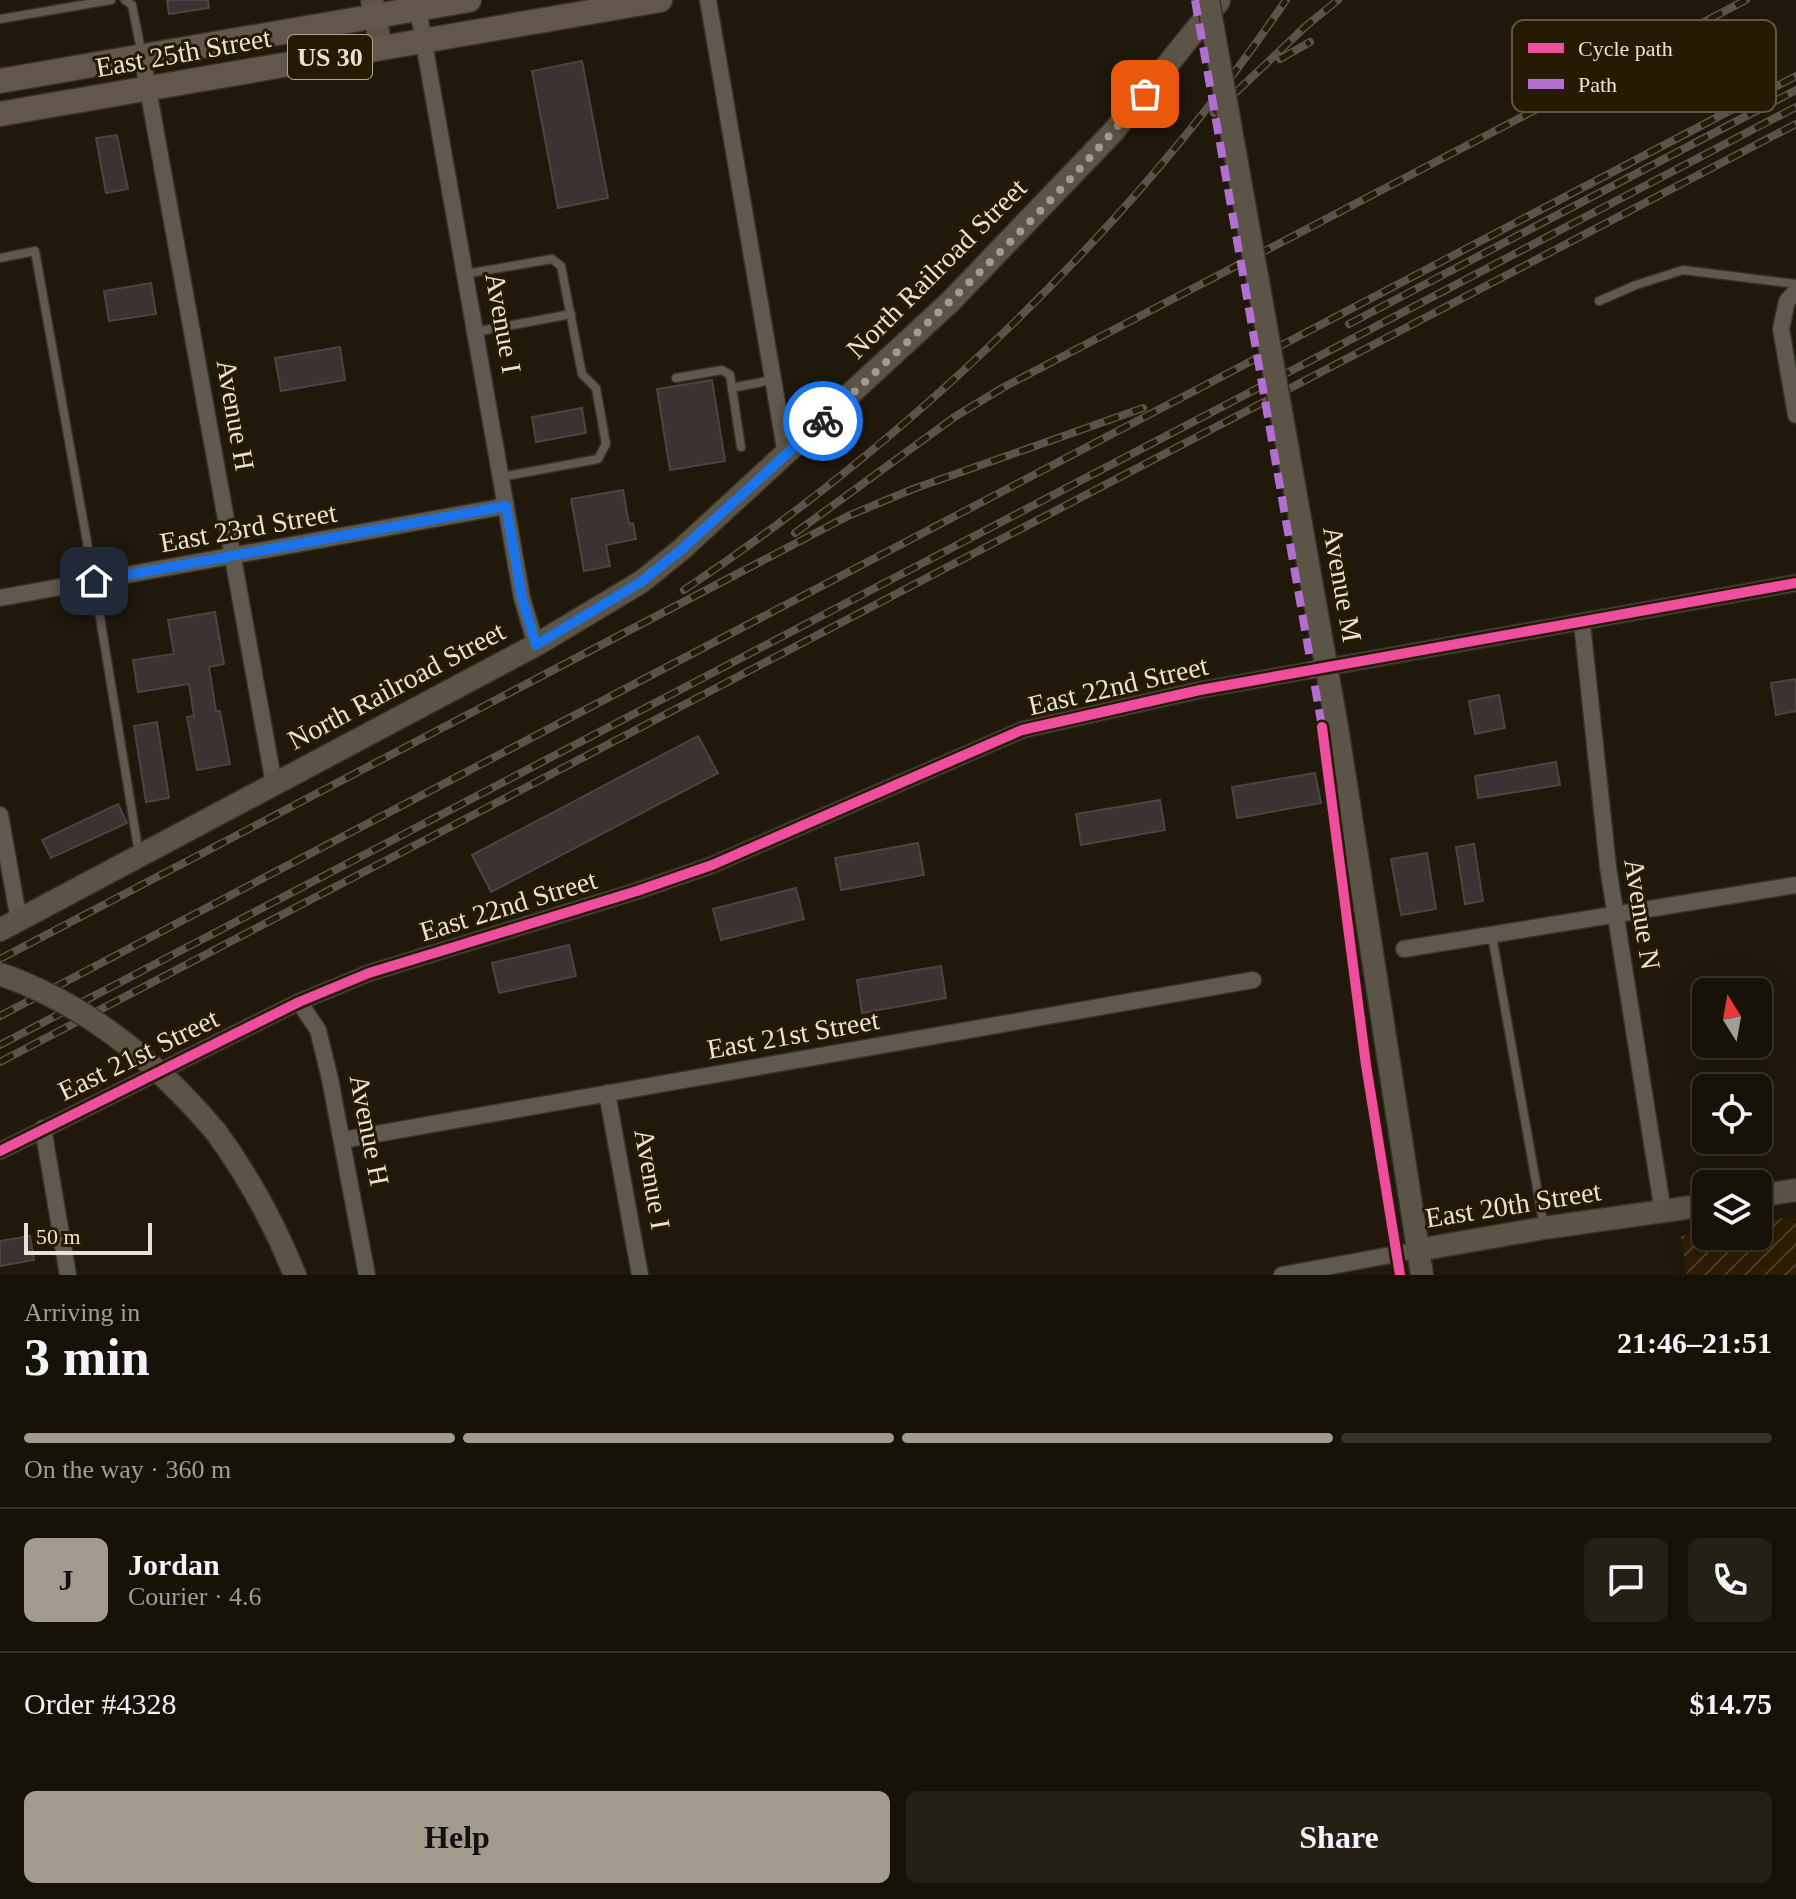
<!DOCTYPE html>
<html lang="en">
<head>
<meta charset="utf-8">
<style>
  body { margin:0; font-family:Georgia,serif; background:#242016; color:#f1f3f6; height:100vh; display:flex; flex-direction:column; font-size:30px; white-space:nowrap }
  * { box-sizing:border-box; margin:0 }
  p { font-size:26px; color:#9e9e9c }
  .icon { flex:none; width:44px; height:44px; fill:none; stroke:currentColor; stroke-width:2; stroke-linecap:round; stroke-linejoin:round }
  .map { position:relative; height:1275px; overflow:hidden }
  .side { display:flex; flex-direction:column; background:#171208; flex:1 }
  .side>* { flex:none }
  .needle { width:52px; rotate:349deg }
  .tools { position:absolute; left:1692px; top:978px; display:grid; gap:16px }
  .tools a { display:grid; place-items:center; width:80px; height:80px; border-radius:12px; background:#171208; box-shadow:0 8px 32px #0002,0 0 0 2px #363229; font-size:40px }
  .scale { position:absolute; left:24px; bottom:20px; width:128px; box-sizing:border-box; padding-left:8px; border:4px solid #eae1d3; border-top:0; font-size:22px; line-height:28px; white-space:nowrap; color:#eae1d3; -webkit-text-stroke:6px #271a03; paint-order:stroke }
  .pin { position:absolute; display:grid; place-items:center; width:68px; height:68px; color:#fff; margin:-34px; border-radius:16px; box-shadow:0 4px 12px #0006 }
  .courier { position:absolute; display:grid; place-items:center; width:80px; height:80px; margin:-40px; border:6px solid #1a73e8; border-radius:50%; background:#fff; color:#222; box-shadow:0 2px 10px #0007 }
  .overview em { font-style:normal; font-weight:600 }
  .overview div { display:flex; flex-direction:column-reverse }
  .overview { display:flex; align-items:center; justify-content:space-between; height:136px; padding:0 24px }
  h1 { font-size:52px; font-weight:600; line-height:60px }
  .bar { display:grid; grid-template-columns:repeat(4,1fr); gap:12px 8px; align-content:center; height:96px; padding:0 24px }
  .bar i { height:10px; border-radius:6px; background:#363229 }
  .bar .current { background:#a39b8d }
  .bar p { grid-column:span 4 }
  .line { display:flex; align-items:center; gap:20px; padding:0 24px; border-top:2px solid #363229 }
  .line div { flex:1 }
  .round { display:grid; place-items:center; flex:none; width:84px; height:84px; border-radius:12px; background:#242016 }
  .cta { display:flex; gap:16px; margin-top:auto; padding:16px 24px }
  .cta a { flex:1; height:92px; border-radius:12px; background:#a39b8d; color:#111; font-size:32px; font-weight:600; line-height:92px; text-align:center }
  .cta a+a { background:#242016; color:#f1f3f6 }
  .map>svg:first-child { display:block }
</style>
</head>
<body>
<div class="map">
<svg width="1796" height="1275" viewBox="0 0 1796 1275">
  <defs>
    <pattern id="industrial-furrows" width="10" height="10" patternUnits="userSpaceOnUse" patternTransform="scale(2)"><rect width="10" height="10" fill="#2d1d01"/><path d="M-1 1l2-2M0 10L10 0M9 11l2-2" fill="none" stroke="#4c3e25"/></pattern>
  </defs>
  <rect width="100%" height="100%" fill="#1f180b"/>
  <path fill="url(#industrial-furrows)" d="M1796,1216V1275H1687L1681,1236L1706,1232V1236H1758V1223Z"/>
  <g fill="#3c3231" stroke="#4c4441" stroke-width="2">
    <path d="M167,0H208L209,8L169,14Z"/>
    <path d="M582,61L608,198L558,208L532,71Z"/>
    <path d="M117,135L128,189L106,193L96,138Z"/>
    <path d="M151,283L156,314L109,321L104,291Z"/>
    <path d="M340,347L345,380L281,391L275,358Z"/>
    <path d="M712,380L725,461L670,470L657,389Z"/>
    <path d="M582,408L586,433L536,442L532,417Z"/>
    <path d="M623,490L629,524L633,523L636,539L606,545L610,566L584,571L571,499Z"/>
    <path d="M215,612L224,664L209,667L216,711H220L230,764L197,770L187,717L194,716L189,684L138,692L133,660L174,654L168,620Z"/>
    <path d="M1796,679V711L1776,715L1771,683Z"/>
    <path d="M1499,695L1505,728L1475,734L1469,701Z"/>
    <path d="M157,722L169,798L146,802L134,726Z"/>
    <path d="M698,736L718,773L491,892L472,855Z"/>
    <path d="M1556,762L1560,785L1478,798L1475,776Z"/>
    <path d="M1315,773L1321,803L1237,818L1232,787Z"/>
    <path d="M1160,800L1165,830L1081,845L1076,814Z"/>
    <path d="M118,804L127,823L51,858L42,840Z"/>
    <path d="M918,843L924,875L841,890L835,858Z"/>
    <path d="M1474,844L1483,901L1465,904L1456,847Z"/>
    <path d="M1427,853L1436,909L1401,915L1391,859Z"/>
    <path d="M796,888L804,919L721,940L713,909Z"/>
    <path d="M569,945L576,976L499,993L492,963Z"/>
    <path d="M941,966L946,998L862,1013L857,980Z"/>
    <path d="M30,1236L34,1260L0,1266V1241Z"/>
  </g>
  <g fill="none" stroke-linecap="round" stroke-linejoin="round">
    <defs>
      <g id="lane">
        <path d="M125,0L132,5L142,55"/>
        <path d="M0,19L111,0"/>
        <path d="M0,258L35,251L94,581L139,854"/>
        <path d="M465,274L552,259L561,266L582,374L596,388L606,444L598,459L501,477"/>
        <path d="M1599,301L1636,285L1683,270L1796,284"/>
        <path d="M475,332L571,314"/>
        <path d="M676,378L722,370L730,375L732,388"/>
        <path d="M741,447L732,388L772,380"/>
        <path d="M1492,936L1544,1227"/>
      </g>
      <g id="street">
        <path d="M708,0L786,455"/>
        <path d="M418,9L522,598L536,645"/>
        <path d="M142,56L274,784"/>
        <path d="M1796,291L1787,301L1781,329L1796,415"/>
        <path d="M0,598L506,506"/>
        <path d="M1582,623L1608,867L1663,1212"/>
        <path d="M0,815L19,921"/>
        <path d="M1404,949L1796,885"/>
        <path d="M299,1002L318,1030L330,1079L367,1275"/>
        <path d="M607,1093L640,1275"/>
        <path d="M43,1128L68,1275"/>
        <path d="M342,1140L1253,980"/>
        <path d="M0,1151L299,1002L369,973L637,891L712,865L1022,730L1200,690L1796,583"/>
        <path d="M1282,1275L1418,1250"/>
      </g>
      <g id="secondary">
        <path d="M372,0L381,48"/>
        <path d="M1337,727L1422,1275"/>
        <path d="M0,930L536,645L641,582L682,549L950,302L1113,132L1219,1"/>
        <path d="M216,1132C249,1177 274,1223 295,1275"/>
        <path d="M1758,1196L1796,1190"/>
        <path d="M1418,1250L1544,1228L1706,1205"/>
      </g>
      <g id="primary">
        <path d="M0,81L469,0"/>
        <path d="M0,114L660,0"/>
      </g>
    </defs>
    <use href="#lane" stroke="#353128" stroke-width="11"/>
    <use href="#street" stroke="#353128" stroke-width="19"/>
    <use href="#secondary" stroke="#353128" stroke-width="25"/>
    <use href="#primary" stroke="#353128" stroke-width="27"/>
    <use href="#lane" stroke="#5f594f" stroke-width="8"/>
    <use href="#street" stroke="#5f594f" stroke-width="16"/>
    <use href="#secondary" stroke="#5c5447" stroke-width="22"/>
    <use href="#primary" stroke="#63574b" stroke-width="24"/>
    <defs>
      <g id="rail">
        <path d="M1280,59L1310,42"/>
        <path d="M1214,113L1306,26L1338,0"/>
        <path d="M1349,324L1796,90"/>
        <path d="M795,533L956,416L1004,387L1746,0"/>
        <path d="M684,590C914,437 1131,229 1286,0"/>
        <path d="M0,959L848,516L913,489L1143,408"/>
        <path d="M0,1016L1796,76"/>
        <path d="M0,1045L1796,107"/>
        <path d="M0,1062L1796,124"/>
      </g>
    </defs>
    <use href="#rail" stroke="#5b544b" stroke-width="8"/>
    <use href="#rail" stroke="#271a03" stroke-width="5" stroke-dasharray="15" stroke-linecap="butt"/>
    <defs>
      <g id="secondary-bridge">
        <path d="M1208,0L1337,727"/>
        <path d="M0,974C86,1004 158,1063 216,1132"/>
      </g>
    </defs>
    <use href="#secondary-bridge" stroke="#353128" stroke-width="25" stroke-linecap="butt"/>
    <use href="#secondary-bridge" stroke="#5c5447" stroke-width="22"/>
    <path stroke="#b36fd0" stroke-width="8" stroke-dasharray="16 8" stroke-linecap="butt" d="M1195,0L1322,727"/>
    <defs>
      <g id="cycleway">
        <path d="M1322,727L1366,1065L1400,1275"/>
        <path d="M0,1151L299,1002L369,973L637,891L712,865L1022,730L1200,690L1796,583"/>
      </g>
    </defs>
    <use href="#cycleway" stroke="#271a03" stroke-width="15"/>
    <use href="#cycleway" stroke="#ef4d9e" stroke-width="10"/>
  </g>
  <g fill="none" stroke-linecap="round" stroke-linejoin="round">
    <path stroke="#a39b8d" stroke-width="8" stroke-dasharray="0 14.4" d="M823,421C935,317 1048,211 1145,94"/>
    <path stroke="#1a73e8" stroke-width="10" d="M94,581L506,506L522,598L536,645L641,582L682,549L823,421"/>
  </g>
  <g text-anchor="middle" stroke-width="6" stroke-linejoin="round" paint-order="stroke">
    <rect fill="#271a03" stroke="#b0a595" stroke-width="2" x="288" y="35" width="84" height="44" rx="6"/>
    <g font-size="26" font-weight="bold" fill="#eae1d3">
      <text x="330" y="66">US 30</text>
    </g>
    <g font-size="28" fill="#eae1d3" stroke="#271a03">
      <text transform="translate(183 52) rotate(-10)" y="10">East 25th Street</text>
      <text transform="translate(936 268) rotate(-45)" y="10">North Railroad Street</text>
      <text transform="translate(504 323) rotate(80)" y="10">Avenue I</text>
      <text transform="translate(236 415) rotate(80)" y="10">Avenue H</text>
      <text transform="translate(248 527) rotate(-10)" y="10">East 23rd Street</text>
      <text transform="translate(1343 584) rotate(80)" y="10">Avenue M</text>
      <text transform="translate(396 685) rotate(-28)" y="10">North Railroad Street</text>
      <text transform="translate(1118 685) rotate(-13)" y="10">East 22nd Street</text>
      <text transform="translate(508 905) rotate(-17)" y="10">East 22nd Street</text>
      <text transform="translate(1643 914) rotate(81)" y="10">Avenue N</text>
      <text transform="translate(793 1034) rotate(-10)" y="10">East 21st Street</text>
      <text transform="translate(138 1054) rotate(-26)" y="10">East 21st Street</text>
      <text transform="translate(370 1130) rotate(79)" y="10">Avenue H</text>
      <text transform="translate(653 1179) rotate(80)" y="10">Avenue I</text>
      <text transform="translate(1513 1204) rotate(-9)" y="10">East 20th Street</text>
    </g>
  </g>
  <rect x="1512" y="20" width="264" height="92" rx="12" fill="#271a03" stroke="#625641" stroke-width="2"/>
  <rect x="1528" y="43" width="36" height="10" fill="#ef4d9e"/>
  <rect x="1528" y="79" width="36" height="10" fill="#b36fd0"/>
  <g font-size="22" fill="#eae1d3">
    <text x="1578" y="56">Cycle path</text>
    <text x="1578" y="92">Path</text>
  </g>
</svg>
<div class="tools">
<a><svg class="needle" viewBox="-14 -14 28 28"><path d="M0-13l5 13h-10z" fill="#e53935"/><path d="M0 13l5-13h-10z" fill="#9e9e9c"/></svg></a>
<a><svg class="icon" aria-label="locate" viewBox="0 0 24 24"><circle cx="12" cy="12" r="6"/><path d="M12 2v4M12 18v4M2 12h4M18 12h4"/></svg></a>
<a><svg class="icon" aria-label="layers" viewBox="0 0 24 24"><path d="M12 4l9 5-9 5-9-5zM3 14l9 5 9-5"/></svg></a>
</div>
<div class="scale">50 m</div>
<div class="pin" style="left:1145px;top:94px;background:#ea580c"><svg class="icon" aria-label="bag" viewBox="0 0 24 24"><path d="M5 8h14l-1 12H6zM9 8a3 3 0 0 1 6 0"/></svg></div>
<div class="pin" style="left:94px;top:581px;background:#1f2937"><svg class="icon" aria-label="home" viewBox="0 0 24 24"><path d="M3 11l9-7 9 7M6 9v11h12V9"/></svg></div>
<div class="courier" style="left:823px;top:421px"><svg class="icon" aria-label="bike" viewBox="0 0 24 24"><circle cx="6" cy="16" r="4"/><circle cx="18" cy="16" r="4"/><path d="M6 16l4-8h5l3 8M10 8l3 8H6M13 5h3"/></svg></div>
</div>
<section class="side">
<div class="overview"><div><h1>3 min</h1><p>Arriving in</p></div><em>21:46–21:51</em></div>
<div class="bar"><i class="current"></i><i class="current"></i><i class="current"></i><i></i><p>On the way · 360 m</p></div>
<div class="line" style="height:144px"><b class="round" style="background:#a39b8d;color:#111">J</b><div><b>Jordan</b><p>Courier · 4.6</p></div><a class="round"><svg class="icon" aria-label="chat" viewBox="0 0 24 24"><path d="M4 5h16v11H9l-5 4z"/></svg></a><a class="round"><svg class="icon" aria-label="phone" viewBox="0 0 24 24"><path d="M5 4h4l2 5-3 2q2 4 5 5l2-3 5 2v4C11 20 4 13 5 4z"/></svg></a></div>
<div class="line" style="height:104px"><div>Order #4328</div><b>$14.75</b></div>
<div class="cta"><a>Help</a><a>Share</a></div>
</section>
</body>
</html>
